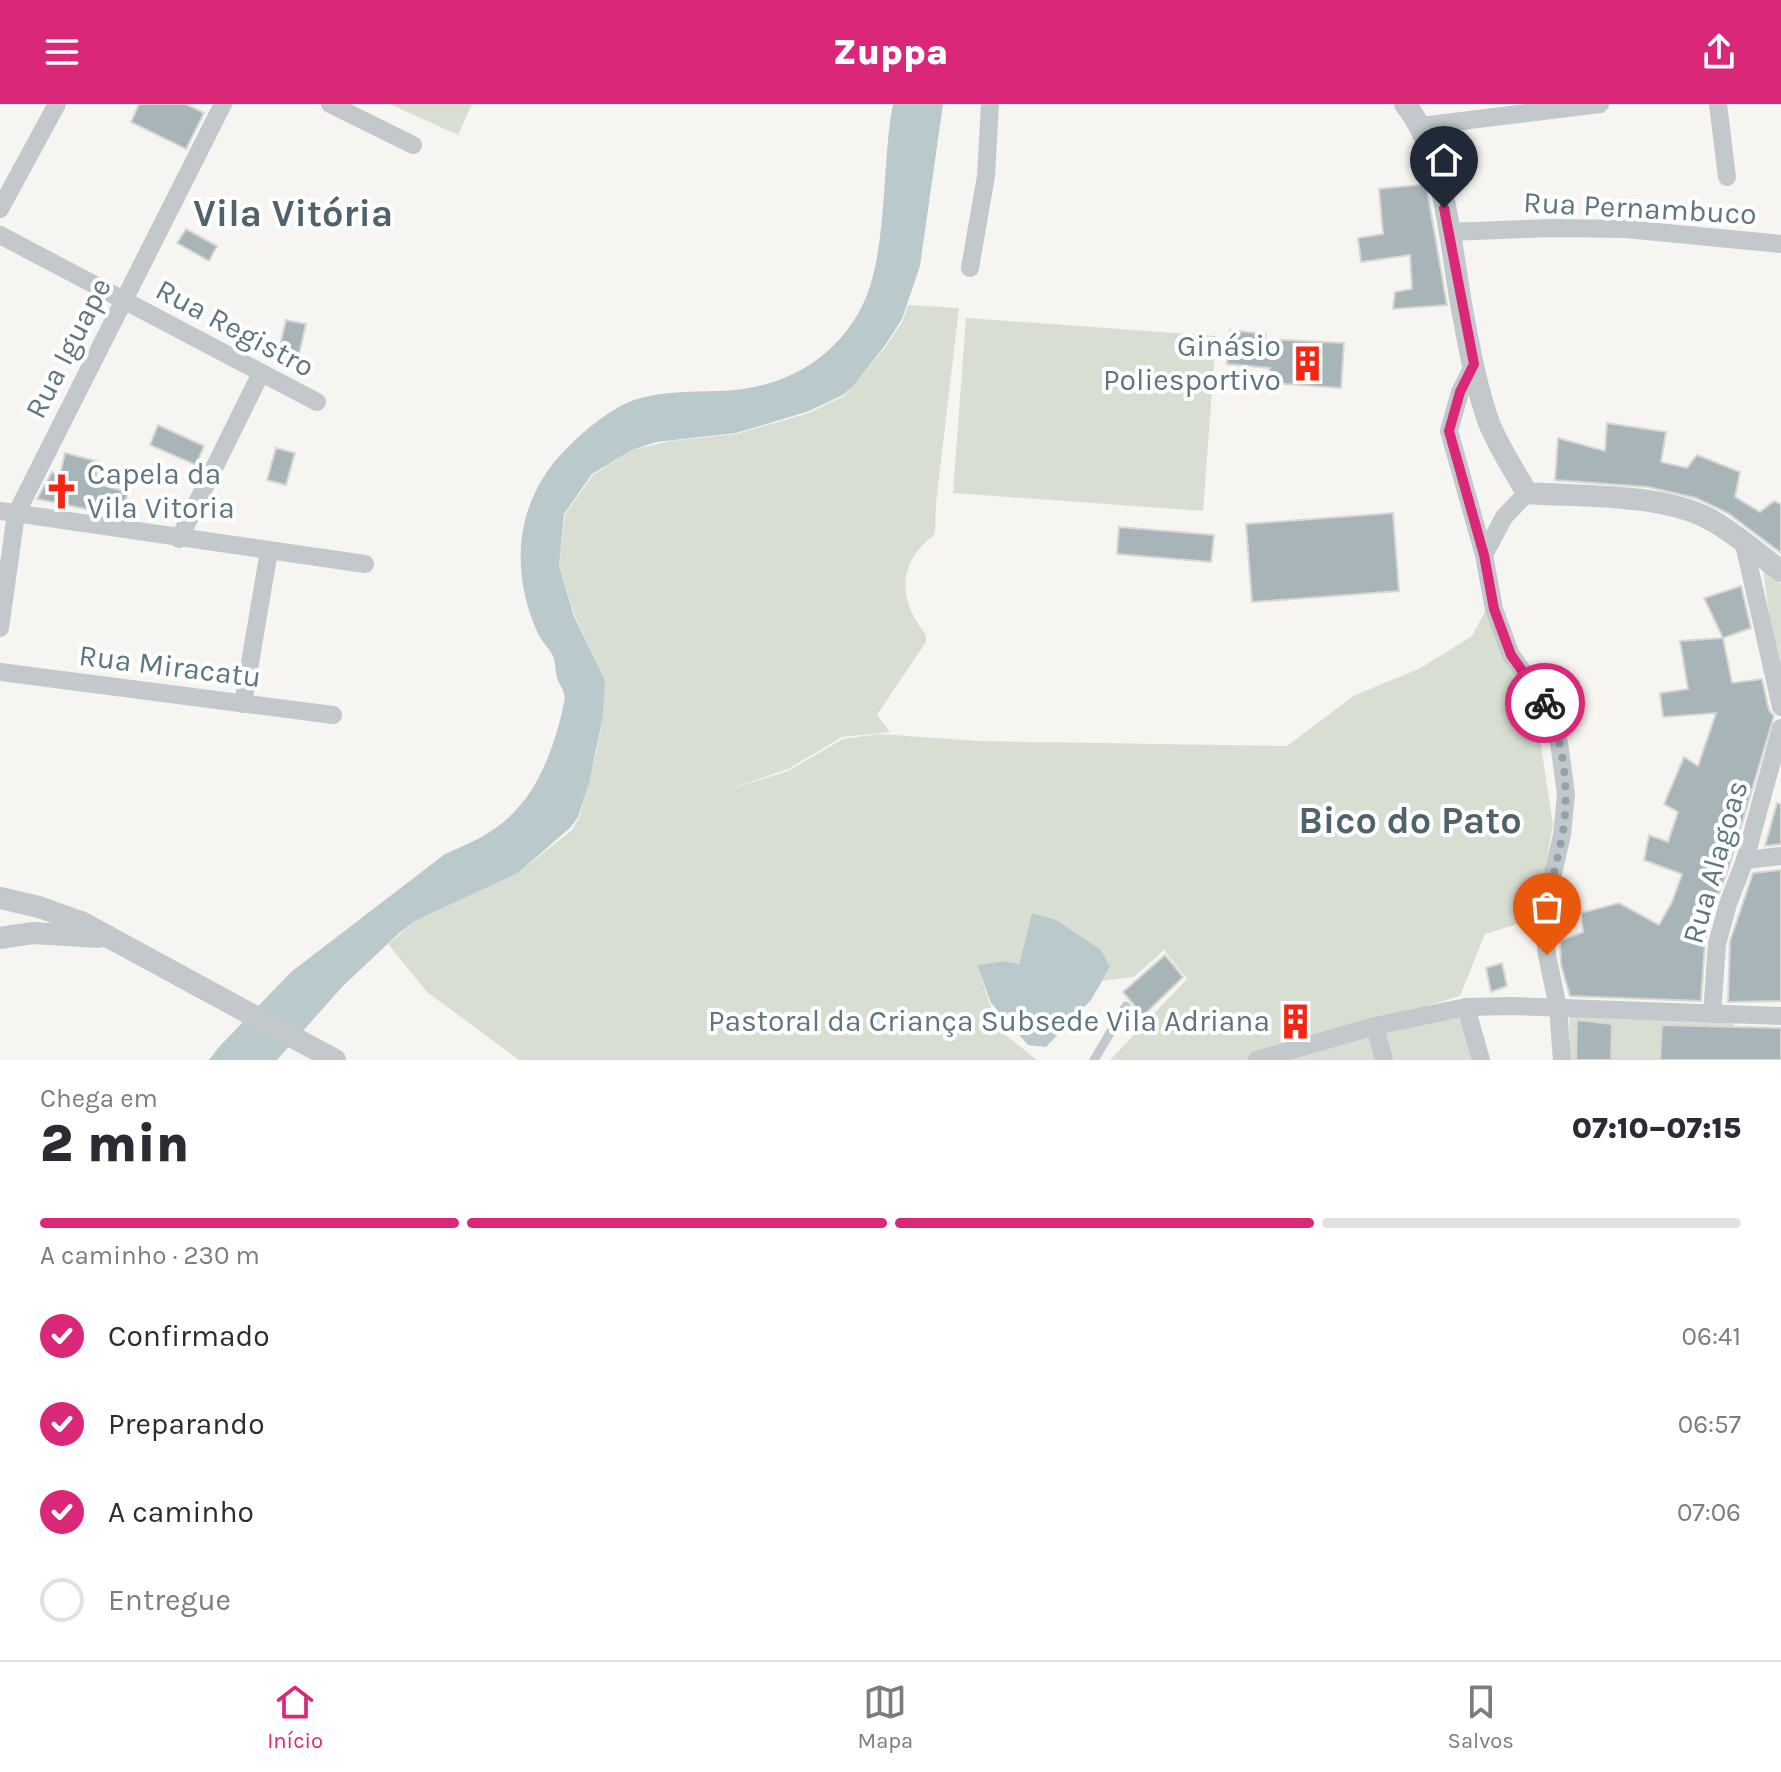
<!DOCTYPE html>
<html lang="pt">
<head>
<meta charset="utf-8">
<style>
  body { margin:0; font-family:Karla,sans-serif; background:#f7f7f7; color:#2b2b33; height:100vh; display:flex; flex-direction:column; font-size:30px; white-space:nowrap }
  * { box-sizing:border-box; margin:0 }
  p { font-size:26px; color:#7c7c81 }
  .icon { flex:none; width:44px; height:44px; fill:none; stroke:currentColor; stroke-width:2; stroke-linecap:round; stroke-linejoin:round }
  .map { position:relative; height:956px; overflow:hidden }
  .side { display:flex; flex-direction:column; background:#fff; flex:1 }
  .side>* { flex:none }
  .pin { position:absolute; display:grid; place-items:center; width:68px; height:68px; color:#fff; margin:-82px -34px; border-radius:50% 50% 50% 0; rotate:-45deg; box-shadow:0 0 8px #0007 }
  .pin .icon { rotate:45deg }
  .courier { position:absolute; display:grid; place-items:center; width:80px; height:80px; margin:-40px; border:6px solid #db2777; border-radius:50%; background:#fff; color:#222; box-shadow:0 2px 10px #0007 }
  .overview em { font-style:normal; font-weight:800 }
  .overview div { display:flex; flex-direction:column-reverse }
  .overview { display:flex; align-items:center; justify-content:space-between; height:136px; padding:0 40px }
  h1 { font-size:52px; font-weight:800; line-height:60px }
  .bar { display:grid; grid-template-columns:repeat(4,1fr); gap:12px 8px; align-content:center; height:96px; padding:0 40px }
  .bar i { height:10px; border-radius:6px; background:#e1e1e2 }
  .bar .on { background:#db2777 }
  .bar p { grid-column:span 4 }
  ol { padding:0 40px; list-style:none }
  li { display:flex; align-items:center; gap:24px; height:88px }
  li p { margin-inline-start:auto }
  li .icon { padding:8px; border-radius:50%; background:#db2777; color:#fff; stroke-width:4 }
  li:last-child { color:#7c7c81 }
  li i { width:44px; height:44px; border:4px solid #e1e1e2; border-radius:50% }
  header { display:flex; justify-content:space-between; align-items:center; height:104px; padding:0 40px; background:#db2777; color:#fff; font-size:36px; font-weight:800 }
  .tab-bar { display:flex; justify-content:space-around; align-items:center; height:112px; border-top:2px solid #e1e1e2; background:#fff; font-size:22px; color:#7c7c81 }
  .tab-bar a { display:grid; justify-items:center; gap:4px }
  .tab-bar .on { color:#db2777 }
  .map>svg:first-child { display:block }
</style>
</head>
<body>
<header><svg class="icon" aria-label="menu" viewBox="0 0 24 24"><path d="M4 6h16M4 12h16M4 18h16"/></svg>Zuppa<svg class="icon" aria-label="share" viewBox="0 0 24 24"><path d="M12 15V3M7 8l5-5 5 5M5 13v7h14v-7"/></svg></header>
<div class="map">
<svg width="1781" height="956" viewBox="0 0 1781 956">
  <rect width="100%" height="100%" fill="#f6f5f1"/>
  <g fill="#d8ded2">
    <path d="M390,0H472L458,31Z"/>
    <path d="M908,201L959,204L936,399L935,430C897,459 897,495 926,531V538L877,611L890,628L842,633L788,665L721,688L788,667L843,635L879,630L977,637L1287,642L1355,591L1419,565L1472,532L1488,502L1541,642L1553,721L1540,791L1541,813L1485,830L1460,892L1247,956H1110L1187,875L1164,846L1134,873L1102,877L1110,863L1032,809L1019,860L1003,857L977,861L998,925L1037,956H519L427,888L388,840L417,816L518,769L572,726L579,714L596,649L603,612L605,576L575,512L559,462L565,410L593,371L632,346L670,337L736,330L809,309L844,292L885,244L903,216Z"/>
    <path d="M966,214L1216,232L1203,407L953,389Z"/>
    <path d="M1763,465L1781,480V566L1774,548Z"/>
    <path d="M1465,906L1478,956H1386L1377,928Z"/>
    <path d="M1569,906L1734,915V956H1570Z"/>
    <path d="M1373,926L1382,956H1292L1290,950Z"/>
  </g>
  <g fill="#bacacc">
    <path d="M893,0H943L920,162L902,215L884,243L853,282L843,291L809,307L770,319L736,329L656,338L632,346L592,370L564,410L559,462L574,512L605,576L603,612L589,679L578,713L571,723L518,769L417,816L398,830L343,882L277,956H209L218,944L291,868L445,750C466,741 492,730 508,714C538,687 553,646 562,608C563,602 566,596 564,590C563,584 559,580 557,574C555,566 556,558 552,550C547,542 539,534 536,525C515,477 514,420 543,374C560,346 603,307 634,296C662,287 689,288 718,287C776,286 829,261 859,208C889,156 881,60 893,0Z"/>
    <path d="M1032,809L1056,816L1101,846L1110,863L1091,896L1046,943L1028,941L991,899L977,861L1003,857L1019,860Z"/>
  </g>
  <g fill="#a8b5b8" stroke="#d7d7d4" stroke-width="2">
    <path d="M139,0H186L204,9L186,45L131,18Z"/>
    <path d="M1426,80L1447,201L1393,205L1395,188L1412,185L1410,151L1361,158L1358,134L1383,130L1379,85Z"/>
    <path d="M186,125L217,142L209,157L177,139Z"/>
    <path d="M286,216L306,220L297,259L277,254Z"/>
    <path d="M1230,226L1266,230L1265,235L1344,239L1341,284L1269,279L1270,264L1227,260Z"/>
    <path d="M1607,319L1666,328L1661,358L1687,364L1697,351L1740,368L1735,393L1760,408L1774,397L1781,400V449L1728,409L1696,394L1648,383L1555,376L1558,334L1605,347Z"/>
    <path d="M158,321L204,342L196,361L150,341Z"/>
    <path d="M276,344L295,349L286,381L267,376Z"/>
    <path d="M65,349L100,358L94,379L128,388L121,412L37,395L52,368L60,371Z"/>
    <path d="M1393,409L1399,487L1252,498L1246,420Z"/>
    <path d="M1119,423L1214,431L1211,458L1117,450Z"/>
    <path d="M1741,482L1751,524L1723,534L1704,494Z"/>
    <path d="M1723,534L1732,579L1762,575L1769,606L1774,612L1729,763L1718,792H1714L1705,839L1701,897L1570,892L1561,861L1560,837L1583,828L1581,809L1619,799L1659,821L1672,798L1682,770L1644,756L1649,731L1668,738L1678,708L1664,700L1684,653L1698,662L1716,609L1663,613L1660,589L1688,585L1680,537Z"/>
    <path d="M1777,699L1781,700V740L1765,742Z"/>
    <path d="M1781,766V897L1728,898L1730,837L1753,769Z"/>
    <path d="M1165,851L1183,873L1143,912L1123,888Z"/>
    <path d="M1502,859L1507,882L1491,888L1486,864Z"/>
    <path d="M1305,903L1311,924L1288,931L1282,910Z"/>
    <path d="M1577,916L1612,920L1611,956H1576Z"/>
    <path d="M1662,921L1781,924V956H1660Z"/>
  </g>
  <g fill="none" stroke-linecap="round" stroke-linejoin="round">
    <path stroke="#c2c8cb" stroke-width="9" d="M1094,956L1126,902"/>
    <g stroke="#c2c8cb" stroke-width="18">
      <path d="M330,0L413,41"/>
      <path d="M1718,0L1727,73"/>
      <path d="M1421,22L1600,0"/>
      <path d="M0,105L57,0"/>
      <path d="M1448,128L1552,124L1626,125L1781,140"/>
      <path d="M0,131L317,298"/>
      <path d="M970,164L986,72L990,0"/>
      <path d="M1474,260L1460,288L1449,327L1484,451L1494,505L1511,551L1543,595L1555,619L1560,645L1566,690L1562,731L1551,778L1544,819L1547,851L1558,904L1562,956"/>
      <path d="M0,407L365,460"/>
      <path d="M179,435L261,269"/>
      <path d="M1744,440L1781,603"/>
      <path d="M1484,451L1504,413L1527,389"/>
      <path d="M0,524L16,410L223,0"/>
      <path d="M0,568L333,611"/>
      <path d="M243,600L269,447"/>
      <path d="M1745,756L1781,752"/>
      <path d="M1466,903L1481,956"/>
      <path d="M1712,910L1717,840L1728,800L1745,756L1781,624"/>
      <path d="M1375,922L1384,956"/>
      <path d="M1257,956L1375,922L1466,903L1513,902L1781,912"/>
    </g>
    <g stroke="#c2c8cb" stroke-width="22">
      <path d="M1405,0C1446,51 1450,141 1462,205C1469,242 1476,283 1489,319C1499,344 1514,366 1527,389C1582,393 1663,389 1711,416C1735,429 1758,450 1781,467"/>
      <path d="M0,794L39,803L81,818L335,956"/>
      <path d="M0,834L33,829L99,833"/>
    </g>
  </g>
  <g fill="none" stroke-linecap="round" stroke-linejoin="round">
    <path stroke="#93a2a8" stroke-width="8" stroke-dasharray="0 14.4" d="M1545,599C1565,638 1570,690 1562,733C1553,778 1543,804 1547,851"/>
    <path stroke="#db2777" stroke-width="10" d="M1444,104L1474,260L1460,288L1449,327L1484,451L1494,505L1511,551L1545,599"/>
  </g>
  <defs>
    <symbol id="building-bare" viewBox="-9 -9 18 18"><path d="M-4-6H4V6H1V3H-1V6H-4ZM-2.5-4.3h1.7v1.8h-1.7ZM.8-4.3h1.7v1.8H.8ZM-2.5-1h1.7V.8h-1.7ZM.8-1h1.7V.8H.8Z" fill="#f52512" stroke="#fff" stroke-width="2.5" paint-order="stroke"/></symbol>
    <symbol id="church-bare" viewBox="-9 -9 18 18"><path d="M-1.2-6h2.4v3.5h3.3v2.4h-3.3V6h-2.4V-.1h-3.3v-2.4h3.3Z" fill="#f52512" stroke="#fff" stroke-width="2.5" paint-order="stroke"/></symbol>
  </defs>
  <g fill-rule="evenodd">
    <use href="#building-bare" x="1282" y="234" width="51" height="51"/>
    <use href="#church-bare" x="36" y="362" width="51" height="51"/>
    <use href="#building-bare" x="1270" y="892" width="51" height="51"/>
  </g>
  <g text-anchor="middle" stroke-width="8" stroke-linejoin="round" paint-order="stroke">
    <g font-size="30" fill="#5d7680" stroke="#fff">
      <text transform="translate(1640 104) rotate(3)" y="10">Rua Pernambuco</text>
      <text transform="translate(235 224) rotate(28)" y="10">Rua Registro</text>
      <text transform="translate(68 244) rotate(-63)" y="10">Rua Iguape</text>
      <text transform="translate(170 562) rotate(7)" y="10">Rua Miracatu</text>
      <text transform="translate(1715 758) rotate(-74)" y="10">Rua Alagoas</text>
    </g>
    <g font-size="30" fill="#5d7680" stroke="#fff" text-anchor="end">
      <text x="1281" y="252">Ginásio<tspan x="1281" dy="34">Poliesportivo</tspan></text>
      <text x="87" y="380" text-anchor="start">Capela da<tspan x="87" dy="34">Vila Vitoria</tspan></text>
      <text x="1270" y="927">Pastoral da Criança Subsede Vila Adriana</text>
    </g>
    <g font-size="38" font-weight="bold" fill="#50626a" stroke="#fff">
      <text x="293" y="122">Vila Vitória</text>
      <text x="1410" y="729">Bico do Pato</text>
    </g>
  </g>
</svg>
<div class="pin" style="left:1547px;top:851px;background:#ea580c"><svg class="icon" aria-label="bag" viewBox="0 0 24 24"><path d="M5 8h14l-1 12H6zM9 8a3 3 0 0 1 6 0"/></svg></div>
<div class="pin" style="left:1444px;top:104px;background:#1f2937"><svg class="icon" aria-label="home" viewBox="0 0 24 24"><path d="M3 11l9-7 9 7M6 9v11h12V9"/></svg></div>
<div class="courier" style="left:1545px;top:599px"><svg class="icon" aria-label="bike" viewBox="0 0 24 24"><circle cx="6" cy="16" r="4"/><circle cx="18" cy="16" r="4"/><path d="M6 16l4-8h5l3 8M10 8l3 8H6M13 5h3"/></svg></div>
</div>
<section class="side">
<div class="overview"><div><h1>2 min</h1><p>Chega em</p></div><em>07:10–07:15</em></div>
<div class="bar"><i class="on"></i><i class="on"></i><i class="on"></i><i></i><p>A caminho · 230 m</p></div>
<ol>
<li><svg class="icon" aria-label="check" viewBox="0 0 24 24"><path d="M5 12l5 5 9-10"/></svg>Confirmado<p>06:41</p></li>
<li><svg class="icon" aria-label="check" viewBox="0 0 24 24"><path d="M5 12l5 5 9-10"/></svg>Preparando<p>06:57</p></li>
<li><svg class="icon" aria-label="check" viewBox="0 0 24 24"><path d="M5 12l5 5 9-10"/></svg>A caminho<p>07:06</p></li>
<li><i></i>Entregue</li>
</ol>
</section>
<nav class="tab-bar">
<a class="on"><svg class="icon" aria-label="home" viewBox="0 0 24 24"><path d="M3 11l9-7 9 7M6 9v11h12V9"/></svg>Início</a>
<a><svg class="icon" aria-label="map" viewBox="0 0 24 24"><path d="M3 6l6-2 6 2 6-2v14l-6 2-6-2-6 2zM9 4v14M15 6v14"/></svg>Mapa</a>
<a><svg class="icon" aria-label="saved" viewBox="0 0 24 24"><path d="M7 4h10v16l-5-4-5 4z"/></svg>Salvos</a>
</nav>
</body>
</html>
